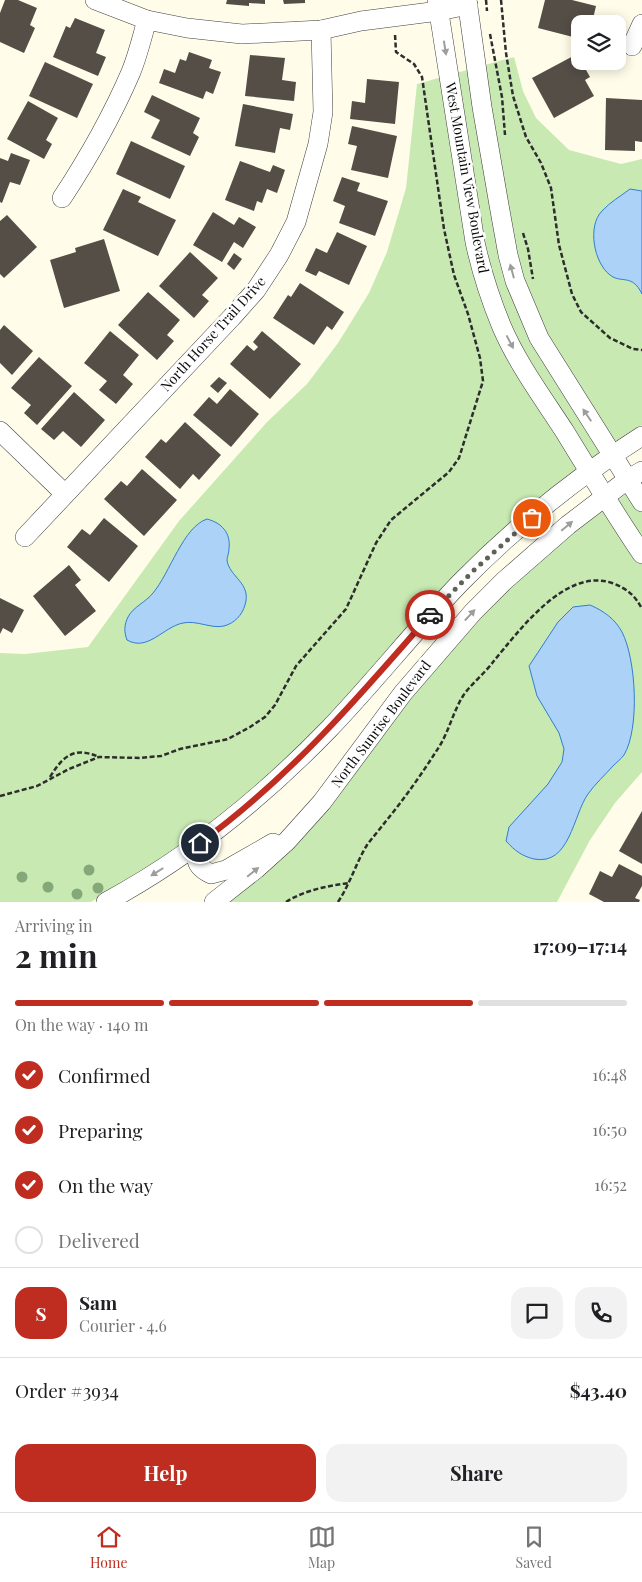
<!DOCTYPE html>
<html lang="en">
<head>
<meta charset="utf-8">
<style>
  body { margin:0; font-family:"Playfair Display",serif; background:#f2f2f2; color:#202124; height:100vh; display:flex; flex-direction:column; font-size:19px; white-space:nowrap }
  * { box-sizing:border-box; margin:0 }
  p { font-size:16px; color:#757577 }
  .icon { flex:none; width:28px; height:28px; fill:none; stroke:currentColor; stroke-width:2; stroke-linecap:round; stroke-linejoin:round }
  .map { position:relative; height:902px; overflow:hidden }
  .details { display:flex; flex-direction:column; background:#fff; flex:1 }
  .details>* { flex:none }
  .controls { position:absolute; left:571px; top:15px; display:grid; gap:10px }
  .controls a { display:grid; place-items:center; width:55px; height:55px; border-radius:10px; background:#fff; box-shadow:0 2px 12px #0003; font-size:25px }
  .pin { position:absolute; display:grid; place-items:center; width:42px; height:42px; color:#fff; margin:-21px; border:2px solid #fff; border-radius:50%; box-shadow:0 1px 5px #0007 }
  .courier { position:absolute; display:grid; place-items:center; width:50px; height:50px; margin:-25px; border:4px solid #be2d20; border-radius:50%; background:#fff; color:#222; box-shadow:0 1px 6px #0007 }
  .overview em { font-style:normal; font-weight:700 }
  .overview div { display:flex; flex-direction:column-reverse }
  .overview { display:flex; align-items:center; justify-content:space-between; height:85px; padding:0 15px }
  h1 { font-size:32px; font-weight:700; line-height:38px }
  .bar { display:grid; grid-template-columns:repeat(4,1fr); gap:8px 5px; align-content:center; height:60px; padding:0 15px }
  .bar i { height:6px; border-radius:4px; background:#e0e0e0 }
  .bar .active { background:#be2d20 }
  .bar p { grid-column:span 4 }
  .line { display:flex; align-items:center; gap:12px; padding:0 15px; border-top:1px solid #e0e0e0 }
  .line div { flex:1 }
  .round { display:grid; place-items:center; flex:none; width:52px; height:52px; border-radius:15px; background:#f2f2f2 }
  ol { padding:0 15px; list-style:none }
  li { display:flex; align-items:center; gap:15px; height:55px }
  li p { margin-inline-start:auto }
  li .icon { padding:5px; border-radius:50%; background:#be2d20; color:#fff; stroke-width:4 }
  li:last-child { color:#757577 }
  li i { width:28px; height:28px; border:2px solid #e0e0e0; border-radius:50% }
  .primary-button { display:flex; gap:10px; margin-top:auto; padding:10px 15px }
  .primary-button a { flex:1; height:58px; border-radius:15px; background:#be2d20; color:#fff; font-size:20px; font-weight:700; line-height:58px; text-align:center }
  .primary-button a+a { background:#f2f2f2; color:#202124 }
  .tab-bar { display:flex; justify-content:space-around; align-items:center; height:70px; border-top:1px solid #e0e0e0; background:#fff; font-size:14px; color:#757577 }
  .tab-bar a { display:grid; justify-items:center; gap:2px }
  .tab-bar .active { color:#be2d20 }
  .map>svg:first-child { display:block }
</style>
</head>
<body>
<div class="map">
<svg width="642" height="902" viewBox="0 0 642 902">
  <rect width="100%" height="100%" fill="#fffde9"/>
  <g fill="#c8eab2">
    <path d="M514,57L523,91L536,118L569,150L621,164L642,159V425L385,652L347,696L290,755L258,785L217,820L169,854L91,902H0V653L25,654L88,647L179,521L267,422L307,384L338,343L369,293L387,252L406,188L417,84Z"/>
    <path d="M642,483V772L615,803L590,840L557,902H228L279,861L324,812L426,679L496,601L523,574L582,525Z"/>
  </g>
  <g fill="#acd2f8" stroke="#317dd0">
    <path d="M630,189L642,191V294C632,273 621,284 610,275C594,263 587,226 602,211C610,202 621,196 630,189Z"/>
    <path d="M207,519C222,523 231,533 229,549C229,553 227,557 227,560C229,577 252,583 245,605C242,615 235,623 224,626C211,629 197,620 183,623C163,627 148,652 127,640C124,632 124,625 128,617C133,607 146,602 153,593C170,573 183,527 207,519Z"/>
    <path d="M590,605C604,611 615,619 622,632C636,659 640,728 624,755C621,759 617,762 613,766C605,775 595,784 588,794C573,815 570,866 534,859C522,856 515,851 506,841L509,827L548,784L562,762L564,749L559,733L537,696L529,666L558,622L573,607Z"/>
  </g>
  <g fill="#544e47">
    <path d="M5,0H18L37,8L30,25L35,28L24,53L0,42V13Z"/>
    <path d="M227,0H265V4L249,3V6L226,4Z"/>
    <path d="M283,0H305V3L284,4Z"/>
    <path d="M545,0H572L596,6L592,23L578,19L573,37L538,28Z"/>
    <path d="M75,18L105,30L96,53L106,57L98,76L53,57L66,26L70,28Z"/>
    <path d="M189,52L212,60L209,68L221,72L213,94L206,91L203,99L159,83L164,69L175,73L180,59L186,61Z"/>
    <path d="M577,54L590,77L585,80L594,96L554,118L532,78Z"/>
    <path d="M250,55L285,58L282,80L296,82L294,101L245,96Z"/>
    <path d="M45,62L93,84L77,118L29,96Z"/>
    <path d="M367,79L399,82L395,124L350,119L352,101L365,103Z"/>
    <path d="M152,95L200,118L193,133L199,137L190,156L151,138L160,120L144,112Z"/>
    <path d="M606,98L642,100V142L635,141V151L605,150Z"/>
    <path d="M28,101L58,118L46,140L52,144L44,159L7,139Z"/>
    <path d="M243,104L293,114L290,130L280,128L275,153L235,146Z"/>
    <path d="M352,126L397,136L388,178L351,170L357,146L348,144Z"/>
    <path d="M131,141L185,166L170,199L116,174Z"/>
    <path d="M11,153L30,160L20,185L10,182L2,203L0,202V158L8,161Z"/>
    <path d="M240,161L270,172L273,165L285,170L277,193L267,189L262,203L257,201L254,211L225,200Z"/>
    <path d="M342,177L360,183L357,191L388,201L375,236L339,223L345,206L333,201Z"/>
    <path d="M123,189L141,197L138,202L176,220L158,256L103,230Z"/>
    <path d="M213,212L234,225L239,217L256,227L243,248L234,242L222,262L193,245Z"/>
    <path d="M7,215L37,247L4,278L0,274V221Z"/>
    <path d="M337,232L367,246L349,285L319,271L316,276L305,271L316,248L327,253Z"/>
    <path d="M104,239L120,291L64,308L50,260L76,252L75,248Z"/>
    <path d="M190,252L218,278L202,295L209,301L194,318L159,286Z"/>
    <path d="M234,253L242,259L234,270L227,264Z"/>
    <path d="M300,283L344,312L332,330L327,326L314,345L273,318L288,295L291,297Z"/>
    <path d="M148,292L180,320L167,335L174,341L157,360L118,325Z"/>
    <path d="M4,325L33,351L12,375L0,363V330Z"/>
    <path d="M110,331L139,355L123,375L133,384L116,404L99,390L107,381L84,363Z"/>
    <path d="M262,331L301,364L270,399L230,364L247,345L254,351L258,347L253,342Z"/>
    <path d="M39,357L72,386L37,425L24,413L31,405L11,388Z"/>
    <path d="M219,377L227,383L218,393L210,386Z"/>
    <path d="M230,389L259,414L231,447L193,415L209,397L217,404Z"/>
    <path d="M74,392L105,420L81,447L63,431L54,440L41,429Z"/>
    <path d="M185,422L221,455L199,480L193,474L180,489L145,457L161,439L166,443Z"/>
    <path d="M142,469L177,500L144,536L104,499L121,481L127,486Z"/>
    <path d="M104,518L138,546L109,582L67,547L82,529L90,535Z"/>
    <path d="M69,565L81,580L75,585L96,611L65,636L33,596Z"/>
    <path d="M0,598L24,610L12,633L3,628L0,634Z"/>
    <path d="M642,811V864L619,851Z"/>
    <path d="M619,864L642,876V886L635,898L640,900L639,902H604L589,894L600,871L612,877Z"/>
  </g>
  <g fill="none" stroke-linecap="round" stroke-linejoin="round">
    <defs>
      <g id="minor">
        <path d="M95,0L147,20L187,28L242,34L321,30L361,21L439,11L468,5"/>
        <path d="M437,0L475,242C481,270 490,298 501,325C517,363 543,398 565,432C590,473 615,514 642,554"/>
        <path d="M467,0L482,107L499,205L508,255L515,281L539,338L642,502"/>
        <path d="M632,46L642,24"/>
        <path d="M62,198C89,157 112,116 131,72C138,55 142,37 147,20"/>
        <path d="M0,431L65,494"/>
        <path d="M25,537L232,317L256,290L279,255L296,222L318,144L323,112L321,30"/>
        <path d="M209,839C197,854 189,863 211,874L226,870L273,843"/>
        <path d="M106,902C190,857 263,797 329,729C374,682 415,630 460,583C514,528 577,477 642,436"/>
        <path d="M214,902L256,869L287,841L322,802L403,693L473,612L504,581L568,525L627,480L642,471"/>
      </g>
    </defs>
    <use href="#minor" stroke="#3e3e3e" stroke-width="20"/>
    <g stroke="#2d2d2d" stroke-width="2.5" stroke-dasharray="5 2.5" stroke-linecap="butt">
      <path d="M486,0L487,11"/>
      <path d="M501,0L506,53L513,96L526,137L541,163L551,188L559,245L572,294L581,312L610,338L633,349L642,350"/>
      <path d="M490,34L502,97L505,135"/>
      <path d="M523,233L528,249L533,279"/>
      <path d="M50,777C63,756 74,746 99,757"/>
      <path d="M0,796L37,786L69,769L99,757L140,758L161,756L180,749L228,739L250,727L265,717L275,705L296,666L346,609L376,543L391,520L449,472L459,458L483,381L480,358L468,314L454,275L444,229L422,77L414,64L396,52L395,34"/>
      <path d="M286,902C305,890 327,886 349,883"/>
      <path d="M338,902C350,884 356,863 367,845C373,837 380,829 386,821C405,798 423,772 439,747C449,731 453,712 463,696C469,686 485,673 493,662C519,631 565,567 612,583C626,588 635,595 642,609"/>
    </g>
    <use href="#minor" stroke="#fff" stroke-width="19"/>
  </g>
  <g fill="#84a878">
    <circle cx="89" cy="870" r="5.5"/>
    <circle cx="22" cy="877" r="5.5"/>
    <circle cx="48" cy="887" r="5.5"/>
    <circle cx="98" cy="888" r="5.5"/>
    <circle cx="77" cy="894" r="5.5"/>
  </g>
  <defs><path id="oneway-solid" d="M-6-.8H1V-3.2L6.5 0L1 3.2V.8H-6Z" transform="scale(1.25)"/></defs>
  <g fill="#9d9d9d">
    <use href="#oneway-solid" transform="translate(445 48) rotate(81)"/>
    <use href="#oneway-solid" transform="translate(512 271) rotate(-105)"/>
    <use href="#oneway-solid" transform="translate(510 342) rotate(62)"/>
    <use href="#oneway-solid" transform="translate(587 415) rotate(-124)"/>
    <use href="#oneway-solid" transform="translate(567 526) rotate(-40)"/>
    <use href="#oneway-solid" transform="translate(470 615) rotate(-47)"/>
    <use href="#oneway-solid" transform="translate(157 872) rotate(148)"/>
    <use href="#oneway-solid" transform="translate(253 872) rotate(-39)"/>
  </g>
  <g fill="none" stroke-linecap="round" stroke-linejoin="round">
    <path stroke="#606059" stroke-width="5" stroke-dasharray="0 9" d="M430,615L473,571L532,518"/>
    <path stroke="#be2d20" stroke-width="6" d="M200,843C288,779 359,697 430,615"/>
  </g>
  <g text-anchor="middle" stroke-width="5" stroke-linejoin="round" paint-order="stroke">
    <g font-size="14" fill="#0b0b0b" stroke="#fff">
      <text transform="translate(467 178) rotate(80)" y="5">West Mountain View Boulevard</text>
      <text transform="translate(213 334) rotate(-48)" y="5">North Horse Trail Drive</text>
      <text transform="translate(381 724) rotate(-53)" y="5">North Sunrise Boulevard</text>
    </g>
  </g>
</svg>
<div class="controls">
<a><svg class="icon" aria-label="layers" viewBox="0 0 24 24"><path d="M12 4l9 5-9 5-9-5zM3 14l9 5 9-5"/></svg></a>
</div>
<div class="pin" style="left:532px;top:518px;background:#ea580c"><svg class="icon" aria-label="bag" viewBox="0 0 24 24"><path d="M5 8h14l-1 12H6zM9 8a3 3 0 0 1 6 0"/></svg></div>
<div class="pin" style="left:200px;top:843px;background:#1f2937"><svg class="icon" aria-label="home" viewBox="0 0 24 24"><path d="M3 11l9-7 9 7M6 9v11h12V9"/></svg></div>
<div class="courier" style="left:430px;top:615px"><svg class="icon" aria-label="car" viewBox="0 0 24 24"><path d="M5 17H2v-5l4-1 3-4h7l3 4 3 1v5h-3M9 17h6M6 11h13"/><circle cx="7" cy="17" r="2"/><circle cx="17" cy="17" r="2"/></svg></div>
</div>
<section class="details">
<div class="overview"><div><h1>2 min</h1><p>Arriving in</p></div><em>17:09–17:14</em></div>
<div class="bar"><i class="active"></i><i class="active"></i><i class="active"></i><i></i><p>On the way · 140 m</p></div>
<ol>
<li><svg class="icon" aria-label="check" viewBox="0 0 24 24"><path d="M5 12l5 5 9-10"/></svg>Confirmed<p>16:48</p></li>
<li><svg class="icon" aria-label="check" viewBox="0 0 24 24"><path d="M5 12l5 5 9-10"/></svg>Preparing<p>16:50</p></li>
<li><svg class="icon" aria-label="check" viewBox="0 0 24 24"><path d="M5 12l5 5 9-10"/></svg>On the way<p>16:52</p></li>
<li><i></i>Delivered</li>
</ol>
<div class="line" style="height:90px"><b class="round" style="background:#be2d20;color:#fff">S</b><div><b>Sam</b><p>Courier · 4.6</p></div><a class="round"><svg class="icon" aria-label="chat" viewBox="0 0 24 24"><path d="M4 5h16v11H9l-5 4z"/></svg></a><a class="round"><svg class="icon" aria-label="phone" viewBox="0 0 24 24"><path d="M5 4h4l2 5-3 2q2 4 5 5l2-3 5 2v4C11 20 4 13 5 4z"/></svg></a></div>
<div class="line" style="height:65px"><div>Order #3934</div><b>$43.40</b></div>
<div class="primary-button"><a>Help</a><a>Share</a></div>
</section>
<nav class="tab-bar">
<a class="active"><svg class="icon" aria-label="home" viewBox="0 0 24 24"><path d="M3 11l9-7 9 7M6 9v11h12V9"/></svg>Home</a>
<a><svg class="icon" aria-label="map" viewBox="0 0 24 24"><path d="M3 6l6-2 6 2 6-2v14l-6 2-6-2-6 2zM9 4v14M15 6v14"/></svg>Map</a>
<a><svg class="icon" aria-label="saved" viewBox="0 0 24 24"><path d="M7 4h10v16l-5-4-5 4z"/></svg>Saved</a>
</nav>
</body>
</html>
